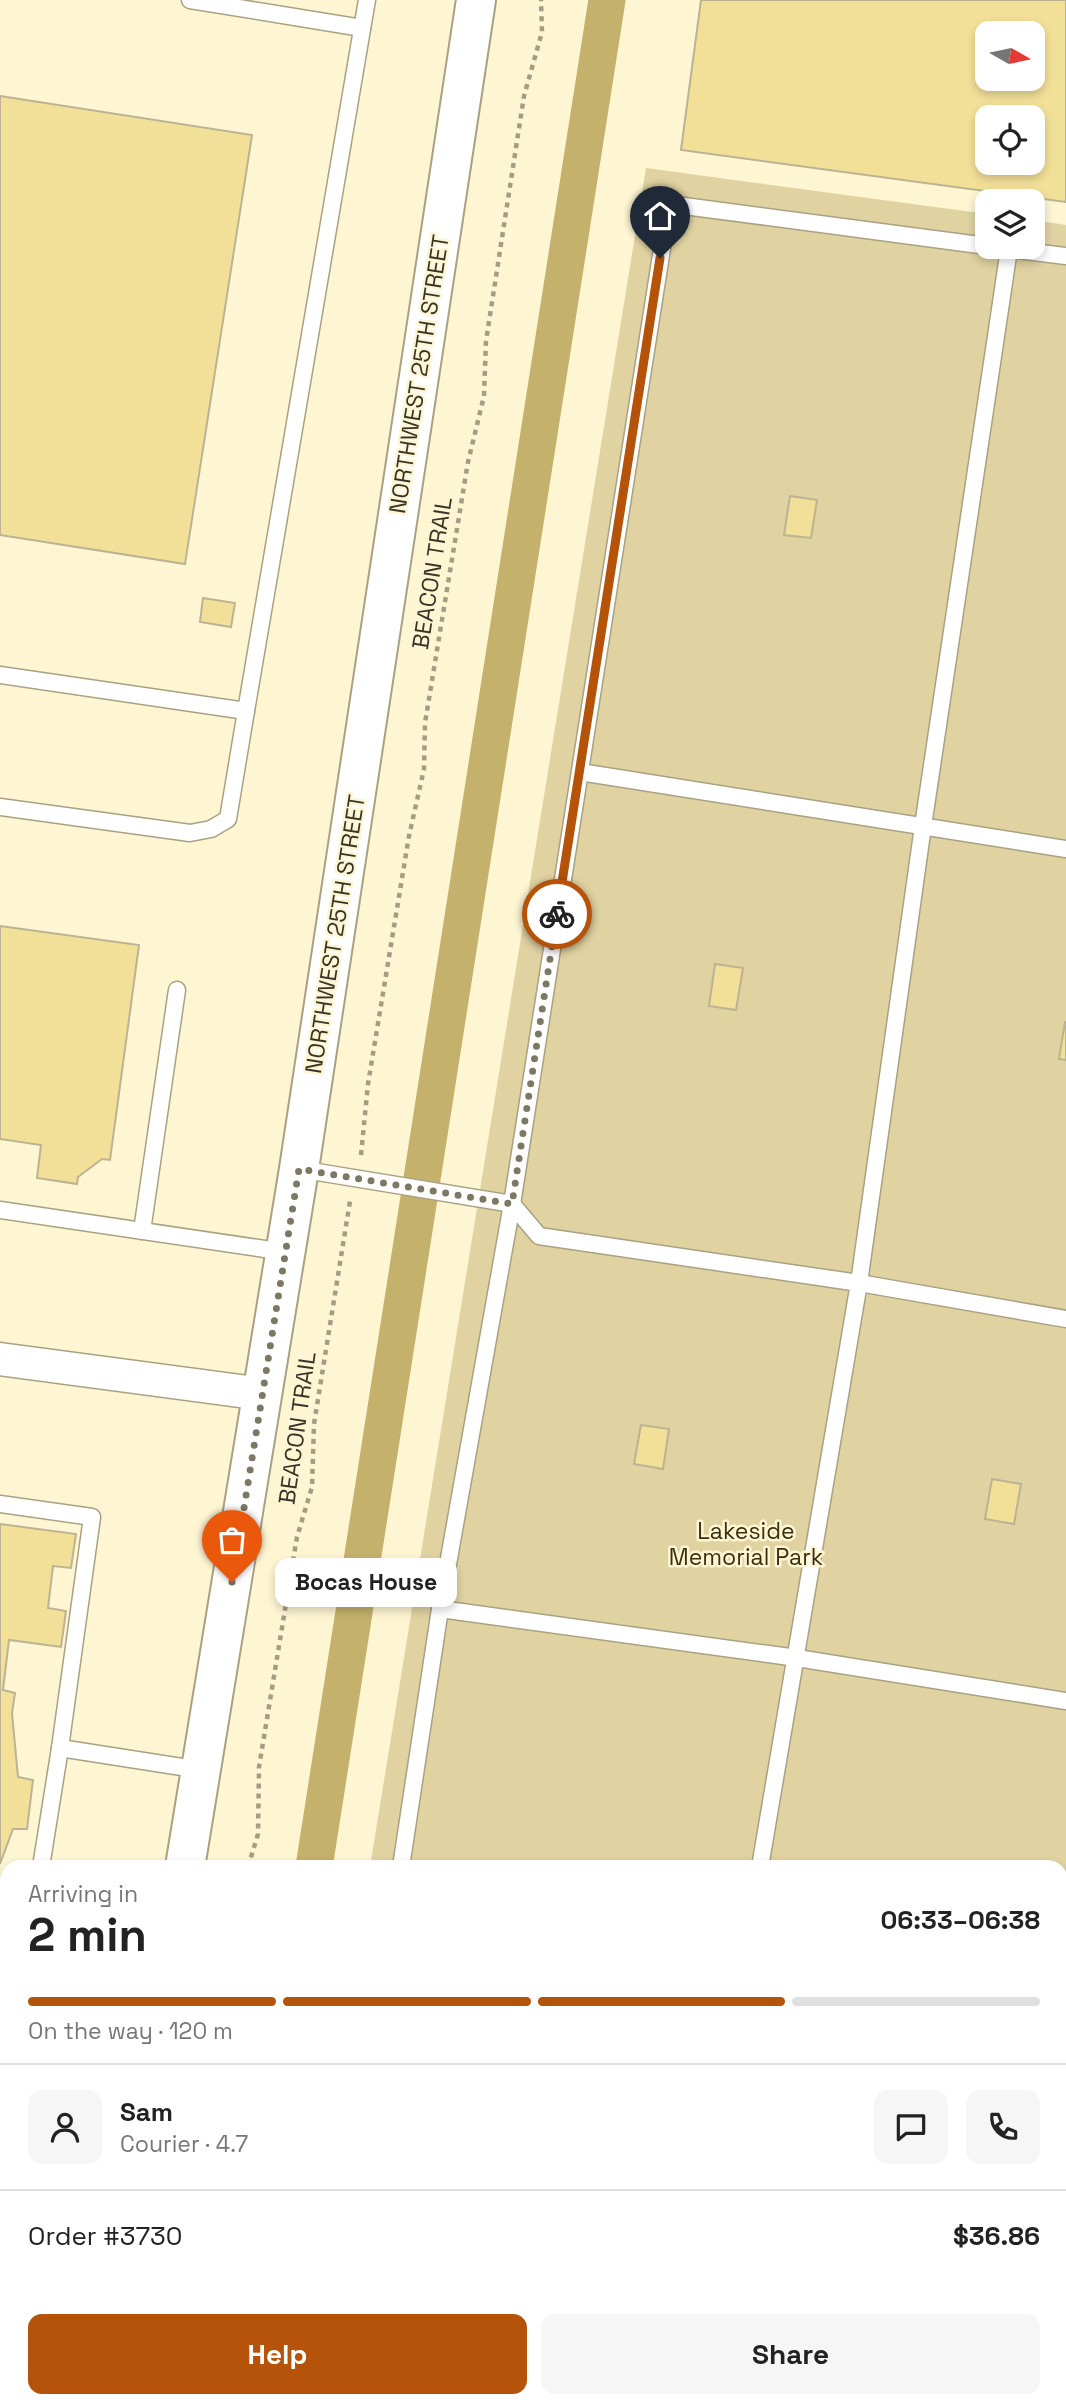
<!DOCTYPE html>
<html lang="en">
<head>
<meta charset="utf-8">
<style>
  body { margin:0; font-family:"Space Grotesk",sans-serif; background:#f6f6f6; color:#222; height:100vh; display:flex; flex-direction:column; font-size:26px; white-space:nowrap }
  * { box-sizing:border-box; margin:0 }
  p { font-size:23px; color:#767676 }
  .icon { flex:none; width:38px; height:38px; fill:none; stroke:currentColor; stroke-width:2; stroke-linecap:round; stroke-linejoin:round }
  .map { position:relative; flex:1; overflow:hidden }
  .details { position:absolute; left:0px; top:1860px; width:1068px; height:548px; display:flex; flex-direction:column; background:#fff; border-radius:21px 21px 0 0; box-shadow:0 4px 10px #0003 }
  .details>* { flex:none }
  .needle { width:46px; rotate:99deg }
  .fabs { position:absolute; left:975px; top:21px; display:grid; gap:14px }
  .fabs a { display:grid; place-items:center; width:70px; height:70px; border-radius:14px; background:#fff; box-shadow:0 4px 10px #0003; font-size:35px }
  .pin { position:absolute; display:grid; place-items:center; width:60px; height:60px; color:#fff; margin:-72px -30px; border-radius:50% 50% 50% 0; rotate:-45deg; box-shadow:0 0 7px #0007 }
  .pin .icon { rotate:45deg }
  .courier { position:absolute; display:grid; place-items:center; width:70px; height:70px; margin:-35px; border:5px solid #b45309; border-radius:50%; background:#fff; color:#222; box-shadow:0 2px 9px #0007 }
  .bubble { position:absolute; height:49px; border-radius:14px; background:#fff; box-shadow:0 4px 10px #0003; font-size:23px; font-weight:700; line-height:49px; text-align:center }
  .overview em { font-style:normal; font-weight:700 }
  .overview div { display:flex; flex-direction:column-reverse }
  .overview { display:flex; align-items:center; justify-content:space-between; height:119px; padding:0 28px }
  h1 { font-size:46px; font-weight:700; line-height:52px }
  .bar { display:grid; grid-template-columns:repeat(4,1fr); gap:10px 7px; align-content:center; height:84px; padding:0 28px }
  .bar i { height:9px; border-radius:5px; background:#e0e0e0 }
  .bar .selected { background:#b45309 }
  .bar p { grid-column:span 4 }
  .line { display:flex; align-items:center; gap:18px; padding:0 28px; border-top:2px solid #e0e0e0 }
  .line div { flex:1 }
  .round { display:grid; place-items:center; flex:none; width:74px; height:74px; border-radius:14px; background:#f6f6f6 }
  .primary-button { display:flex; gap:14px; margin-top:auto; padding:14px 28px }
  .primary-button a { flex:1; height:80px; border-radius:14px; background:#b45309; color:#fff; font-size:28px; font-weight:700; line-height:80px; text-align:center }
  .primary-button a+a { background:#f6f6f6; color:#222 }
  .map>svg:first-child { display:block }
</style>
</head>
<body>
<div class="map">
<svg width="1066" height="2407" viewBox="0 0 1066 2407">
  <rect width="100%" height="100%" fill="#fef5d3"/>
  <path fill="#e0d2a1" d="M646,168L987,214V247H1032L1033,220L1066,225V2321L1060,2320V1867H370Z"/>
  <g fill="none" stroke-linecap="round" stroke-linejoin="round">
    <g stroke="#c4b16b" stroke-width="37">
      <path d="M314,1867L607,0"/>
      <path d="M230,2407L231,2401"/>
    </g>
  </g>
  <g fill="#f3e098" stroke="#bbb393" stroke-width="2" fill-rule="evenodd">
    <path d="M701,0H1066V202L681,150ZM987,33H1032V79H987ZM987,117H1032V163H987Z"/>
    <path d="M0,96L252,135L185,564L0,535Z"/>
    <path d="M790,496L817,500L811,538L784,535Z"/>
    <path d="M203,598L235,603L231,627L200,622Z"/>
    <path d="M0,926L139,945L110,1160L102,1159L78,1177L77,1184L37,1178L41,1145L0,1139Z"/>
    <path d="M715,964L743,968L736,1010L709,1006Z"/>
    <path d="M1065,1022H1066V1060L1059,1059Z"/>
    <path d="M641,1425L669,1429L663,1469L634,1464Z"/>
    <path d="M992,1479L1021,1484L1014,1524L985,1519Z"/>
    <path d="M0,1524L76,1534L71,1568L53,1566L48,1608L66,1611L61,1647L9,1640L3,1690L15,1693L12,1713L18,1777L33,1780L27,1829H13L0,1864Z"/>
    <path d="M0,1963L6,1964L1,1999H0Z"/>
  </g>
  <g fill="none" stroke-linecap="round" stroke-linejoin="round">
    <defs>
      <g id="service">
        <path d="M190,0L362,28"/>
        <path d="M999,248L1066,256"/>
        <path d="M0,675L246,711L367,0"/>
        <path d="M580,772L1066,849"/>
        <path d="M0,807L190,833L211,829L228,819L246,711"/>
        <path d="M299,1169L512,1204L539,1236L859,1283L1066,1319"/>
        <path d="M0,1210L285,1252"/>
        <path d="M142,1231L177,990"/>
        <path d="M0,1504L92,1517L60,1748"/>
        <path d="M440,1609L797,1658L1066,1701"/>
        <path d="M41,1867L60,1748L201,1770"/>
        <path d="M401,1867L440,1609L512,1204L669,204L987,246"/>
        <path d="M760,1867L859,1283L923,826L1009,249"/>
        <path d="M0,2099L5,2100L7,2085"/>
        <path d="M1060,2251L1066,2214"/>
        <path d="M1060,2266L1066,2267"/>
        <path d="M370,2407L371,2401"/>
        <path d="M602,2407L603,2401"/>
      </g>
      <g id="minor">
        <path d="M0,1359L263,1394"/>
        <path d="M1060,2388H1066"/>
        <path d="M738,2407L739,2401"/>
      </g>
      <path id="tertiary" d="M0,2243L7,2244"/>
      <g id="secondary">
        <path d="M185,1867L299,1169L476,0"/>
        <path d="M98,2407L99,2401"/>
      </g>
    </defs>
    <use href="#service" stroke="#aaa182" stroke-width="19"/>
    <use href="#minor" stroke="#aaa182" stroke-width="35"/>
    <use href="#tertiary" stroke="#aaa182" stroke-width="42"/>
    <use href="#secondary" stroke="#aaa182" stroke-width="42"/>
    <g stroke="#a39d85" stroke-width="4.5" stroke-dasharray="5 5" stroke-linecap="butt">
      <path d="M361,1155L368,1084L409,836L424,769L425,723L468,462L484,396L486,341L524,96L542,32L541,0"/>
      <path d="M248,1867L258,1834L259,1767L297,1537L312,1487L314,1424L350,1201"/>
      <path d="M159,2407L160,2401"/>
    </g>
    <use href="#service" stroke="#fff" stroke-width="16"/>
    <use href="#minor" stroke="#fff" stroke-width="32"/>
    <use href="#tertiary" stroke="#fff" stroke-width="38"/>
    <use href="#secondary" stroke="#fff" stroke-width="38"/>
  </g>
  <g fill="none" stroke-linecap="round" stroke-linejoin="round">
    <path stroke="#7d7864" stroke-width="7" stroke-dasharray="0 12.6" d="M232,1582L299,1169L512,1204L557,914"/>
    <path stroke="#b45309" stroke-width="9" d="M557,914L660,258"/>
  </g>
  <g text-anchor="middle" stroke-width="5" stroke-linejoin="round" paint-order="stroke">
    <g font-size="23" fill="#383528" stroke="#fef5d3">
      <text transform="translate(419 374) rotate(-81)" y="8">NORTHWEST 25TH STREET</text>
      <text transform="translate(432 573) rotate(-81)" y="8">BEACON TRAIL</text>
      <text transform="translate(335 934) rotate(-81)" y="8">NORTHWEST 25TH STREET</text>
      <text transform="translate(297 1428) rotate(-82)" y="8">BEACON TRAIL</text>
    </g>
    <g font-size="23" fill="#382f10" stroke="#fef5d3">
      <text x="746" y="1539">Lakeside<tspan x="746" dy="26">Memorial Park</tspan></text>
    </g>
  </g>
</svg>
<div class="fabs">
<a><svg class="needle" viewBox="-14 -14 28 28"><path d="M0-13l5 13h-10z" fill="#e53935"/><path d="M0 13l5-13h-10z" fill="#767676"/></svg></a>
<a><svg class="icon" aria-label="locate" viewBox="0 0 24 24"><circle cx="12" cy="12" r="6"/><path d="M12 2v4M12 18v4M2 12h4M18 12h4"/></svg></a>
<a><svg class="icon" aria-label="layers" viewBox="0 0 24 24"><path d="M12 4l9 5-9 5-9-5zM3 14l9 5 9-5"/></svg></a>
</div>
<div class="pin" style="left:232px;top:1582px;background:#ea580c"><svg class="icon" aria-label="bag" viewBox="0 0 24 24"><path d="M5 8h14l-1 12H6zM9 8a3 3 0 0 1 6 0"/></svg></div>
<div class="pin" style="left:660px;top:258px;background:#1f2937"><svg class="icon" aria-label="home" viewBox="0 0 24 24"><path d="M3 11l9-7 9 7M6 9v11h12V9"/></svg></div>
<div class="courier" style="left:557px;top:914px"><svg class="icon" aria-label="bike" viewBox="0 0 24 24"><circle cx="6" cy="16" r="4"/><circle cx="18" cy="16" r="4"/><path d="M6 16l4-8h5l3 8M10 8l3 8H6M13 5h3"/></svg></div>
<div class="bubble" style="left:275px;top:1558px;width:182px">Bocas House</div>
<section class="details">
<div class="overview"><div><h1>2 min</h1><p>Arriving in</p></div><em>06:33–06:38</em></div>
<div class="bar"><i class="selected"></i><i class="selected"></i><i class="selected"></i><i></i><p>On the way · 120 m</p></div>
<div class="line" style="height:126px"><a class="round"><svg class="icon" aria-label="person" viewBox="0 0 24 24"><circle cx="12" cy="8" r="4"/><path d="M4 21q1-7 8-7t8 7"/></svg></a><div><b>Sam</b><p>Courier · 4.7</p></div><a class="round"><svg class="icon" aria-label="chat" viewBox="0 0 24 24"><path d="M4 5h16v11H9l-5 4z"/></svg></a><a class="round"><svg class="icon" aria-label="phone" viewBox="0 0 24 24"><path d="M5 4h4l2 5-3 2q2 4 5 5l2-3 5 2v4C11 20 4 13 5 4z"/></svg></a></div>
<div class="line" style="height:91px"><div>Order #3730</div><b>$36.86</b></div>
<div class="primary-button"><a>Help</a><a>Share</a></div>
</section>
</div>
</body>
</html>
